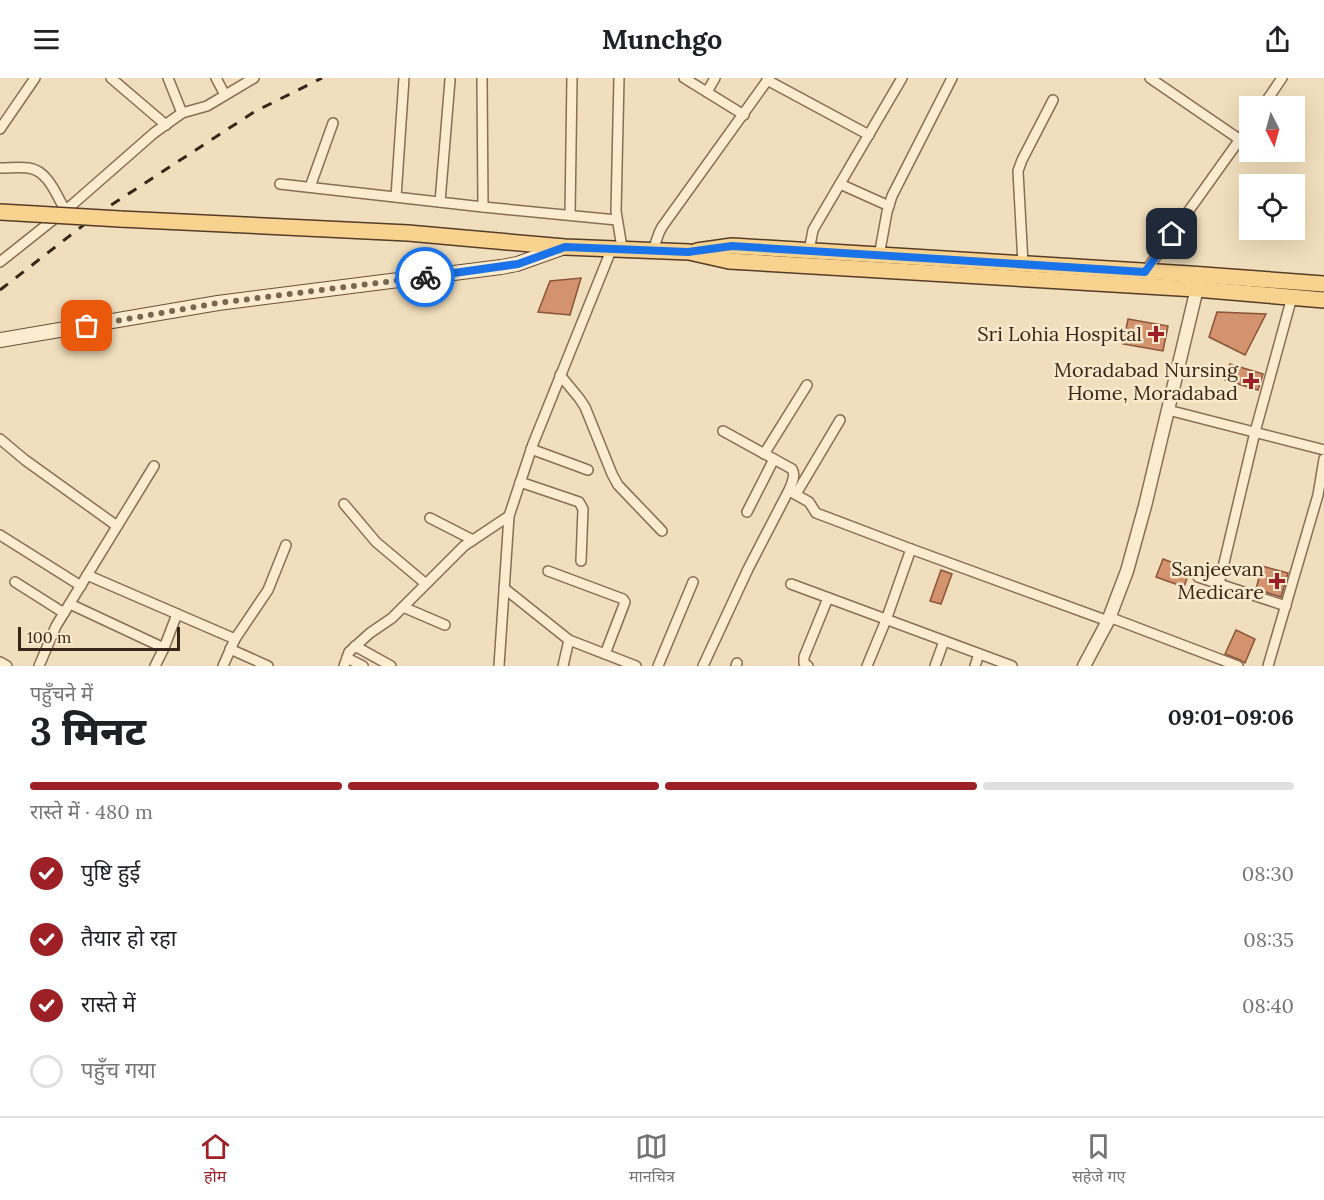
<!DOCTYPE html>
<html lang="hi">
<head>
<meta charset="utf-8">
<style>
  body { margin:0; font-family:Lora,"Noto Sans Devanagari",serif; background:#f2f2f2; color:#202124; height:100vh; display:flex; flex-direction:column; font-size:22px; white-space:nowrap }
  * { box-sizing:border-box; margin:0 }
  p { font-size:20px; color:#757577 }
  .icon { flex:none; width:33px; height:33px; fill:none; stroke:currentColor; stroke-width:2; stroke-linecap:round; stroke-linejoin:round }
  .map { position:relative; height:588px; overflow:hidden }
  .drawer { display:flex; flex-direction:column; background:#fff; flex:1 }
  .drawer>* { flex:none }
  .needle { width:39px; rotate:174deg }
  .fabs { position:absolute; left:1239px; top:18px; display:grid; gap:12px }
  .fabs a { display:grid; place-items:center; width:66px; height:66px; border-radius:0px; background:#fff; box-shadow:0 6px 24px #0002; font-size:30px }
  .scale { position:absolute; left:18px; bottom:15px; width:162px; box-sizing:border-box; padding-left:6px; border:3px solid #37271a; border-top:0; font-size:16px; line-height:21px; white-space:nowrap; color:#37271a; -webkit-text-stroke:4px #f8e9cc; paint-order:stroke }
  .pin { position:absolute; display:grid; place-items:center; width:51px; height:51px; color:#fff; margin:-26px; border-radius:12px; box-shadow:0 3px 9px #0006 }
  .courier { position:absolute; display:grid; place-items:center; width:60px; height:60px; margin:-30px; border:4px solid #1a73e8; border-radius:50%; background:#fff; color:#222; box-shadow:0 2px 8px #0007 }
  .headline em { font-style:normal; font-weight:800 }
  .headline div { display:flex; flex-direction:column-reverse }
  .headline { display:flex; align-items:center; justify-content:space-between; height:102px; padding:0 30px }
  h1 { font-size:39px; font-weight:800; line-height:45px }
  .bar { display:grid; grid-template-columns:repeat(4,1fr); gap:9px 6px; align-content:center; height:72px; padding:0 30px }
  .bar i { height:8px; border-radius:4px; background:#e0e0e0 }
  .bar .on { background:#9d2027 }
  .bar p { grid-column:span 4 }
  ol { padding:0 30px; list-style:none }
  li { display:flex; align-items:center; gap:18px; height:66px }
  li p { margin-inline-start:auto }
  li .icon { padding:6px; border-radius:50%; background:#9d2027; color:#fff; stroke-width:4 }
  li:last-child { color:#757577 }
  li i { width:33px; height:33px; border:3px solid #e0e0e0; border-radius:50% }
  header { display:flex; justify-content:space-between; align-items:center; height:78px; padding:0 30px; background:#fff; font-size:27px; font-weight:800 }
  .tab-bar { display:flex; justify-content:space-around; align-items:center; height:84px; border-top:2px solid #e0e0e0; background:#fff; font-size:16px; color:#757577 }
  .tab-bar a { display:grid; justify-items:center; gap:3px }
  .tab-bar .on { color:#9d2027 }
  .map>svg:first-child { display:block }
</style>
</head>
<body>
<header><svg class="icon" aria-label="menu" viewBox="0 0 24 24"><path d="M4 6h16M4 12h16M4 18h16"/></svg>Munchgo<svg class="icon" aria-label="share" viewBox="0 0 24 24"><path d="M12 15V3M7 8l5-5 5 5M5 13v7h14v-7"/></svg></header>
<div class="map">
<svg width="1324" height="588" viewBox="0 0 1324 588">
  <rect width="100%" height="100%" fill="#f1debc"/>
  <g fill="#d2936e" stroke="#8a5538" stroke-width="1.5">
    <path d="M581,200L570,237L538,234L550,203Z"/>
    <path d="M1217,234L1266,236L1245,277L1209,259Z"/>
    <path d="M1128,241L1168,248L1163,273L1123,266Z"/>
    <path d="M1230,286L1263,296L1258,312L1225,302Z"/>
    <path d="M1163,481L1190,491L1184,509L1156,499Z"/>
    <path d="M1262,488L1288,495L1281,519L1256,511Z"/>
    <path d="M941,492L952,496L941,526L930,523Z"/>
    <path d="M1236,552L1255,561L1245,585L1240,582L1225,576Z"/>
  </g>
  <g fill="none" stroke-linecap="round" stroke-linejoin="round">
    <defs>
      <g id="minor">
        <path d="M111,0L166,47"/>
        <path d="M168,0L182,35"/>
        <path d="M216,0L225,17"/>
        <path d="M482,0L483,129"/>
        <path d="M619,0L616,133L622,170"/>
        <path d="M684,0L744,37"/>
        <path d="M1150,0L1239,61"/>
        <path d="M767,2L869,57"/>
        <path d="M707,14L715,0"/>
        <path d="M1263,28L1282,0"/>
        <path d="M0,51L35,0"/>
        <path d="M0,90C9,90 20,89 29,90C48,93 56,116 65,132"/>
        <path d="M280,106L483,129L617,142"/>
        <path d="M840,106L889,128"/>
        <path d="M310,109L333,45"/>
        <path d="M396,119L404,0"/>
        <path d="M440,124L450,2"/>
        <path d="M570,137L572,0"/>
        <path d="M653,172L659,155L662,149L769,0"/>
        <path d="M809,173L813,152L817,145L902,0"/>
        <path d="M879,178L887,134L892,118L952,0"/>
        <path d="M0,184L73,126L154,55L182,35L207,28L254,0"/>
        <path d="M1023,186L1018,93L1022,82L1053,22"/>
        <path d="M1145,194L1250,47"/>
        <path d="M560,297L579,320L585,329L612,396L618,407L662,453"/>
        <path d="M1168,332L1324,372"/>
        <path d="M723,353L792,391C796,397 792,404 790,410L793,415L809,424L816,435L911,471L1108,543"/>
        <path d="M0,361L25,382L117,448"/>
        <path d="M531,371L588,392"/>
        <path d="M764,376L807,307"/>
        <path d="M520,404L579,424L583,431L581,483"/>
        <path d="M796,416L840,342"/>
        <path d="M344,426L376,464L426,506"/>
        <path d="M747,434L774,381"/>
        <path d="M430,440L473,462"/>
        <path d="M0,457L81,508"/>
        <path d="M548,493L623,521L625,524L605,576"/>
        <path d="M87,497L235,561"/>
        <path d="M1198,499L1286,528"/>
        <path d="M15,504L64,535"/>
        <path d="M791,506L1012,588"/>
        <path d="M1219,506L1255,354L1292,219"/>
        <path d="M504,510L569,562L636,588"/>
        <path d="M70,526L164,570"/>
        <path d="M403,529L445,547"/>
        <path d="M1109,539L1238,588"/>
        <path d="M355,568L391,588"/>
        <path d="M230,571L268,588"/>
        <path d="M347,580L363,588"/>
        <path d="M0,584L7,588"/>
        <path d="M39,588L56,548L154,388"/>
        <path d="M155,588L164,570L177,536"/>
        <path d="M223,588L235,561L268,512L286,467"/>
        <path d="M344,588L349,574L370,555L392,540L464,468L509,438"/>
        <path d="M499,588L509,438L533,366L612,170"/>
        <path d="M563,588L569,562"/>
        <path d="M658,588L693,504"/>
        <path d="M703,588L748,491L790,410"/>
        <path d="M736,588L737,585"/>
        <path d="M808,588L804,585V579L828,520"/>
        <path d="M867,588L886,542L911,471"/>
        <path d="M935,588L944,563"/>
        <path d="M975,588L979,576"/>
        <path d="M1268,588L1318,417L1324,381"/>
      </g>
      <path id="tertiary" d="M1084,588L1108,543L1127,493L1145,428L1199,202"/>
      <path id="secondary" d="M0,262L218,225L501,189L517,186L562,170"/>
      <g id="primary">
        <path d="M0,134L35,136"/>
        <path d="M120,141L408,155L565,169L689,174L729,183L1196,211L1324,222"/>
        <path d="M697,173L732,168L1190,196L1324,206"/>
      </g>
    </defs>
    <use href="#minor" stroke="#896e54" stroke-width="12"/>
    <use href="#tertiary" stroke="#896e54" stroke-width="15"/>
    <use href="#secondary" stroke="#6b4f38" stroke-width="16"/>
    <use href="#primary" stroke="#563c29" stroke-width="18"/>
    <use href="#minor" stroke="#fbeccf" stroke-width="9"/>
    <use href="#tertiary" stroke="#fbeccf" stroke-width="12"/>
    <use href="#secondary" stroke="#fbeccf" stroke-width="14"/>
    <use href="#primary" stroke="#f8d38f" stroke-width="15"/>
    <path stroke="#37271a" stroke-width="3" stroke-dasharray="10 10" stroke-linecap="butt" d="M0,212L99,135L254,34L322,0"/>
    <defs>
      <path id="primary-bridge" d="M35,136L120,141"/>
    </defs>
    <use href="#primary-bridge" stroke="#563c29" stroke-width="18" stroke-linecap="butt"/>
    <use href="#primary-bridge" stroke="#f8d38f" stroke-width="15"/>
  </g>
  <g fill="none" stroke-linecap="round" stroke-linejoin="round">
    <path stroke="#786753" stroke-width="6" stroke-dasharray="0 10.8" d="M87,248L218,225L425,199"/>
    <path stroke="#1a73e8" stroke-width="8" d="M425,199L518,186L565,169L688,174L732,168L1145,194L1172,156"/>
  </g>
  <g fill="#9d2027" stroke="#f8e9cc" stroke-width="2">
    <path d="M1153 247h6v6h6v6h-6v6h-6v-6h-6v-6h6z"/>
    <path d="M1248 294h6v6h6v6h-6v6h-6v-6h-6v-6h6z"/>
    <path d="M1274 494h6v6h6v6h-6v6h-6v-6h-6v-6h6z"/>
  </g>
  <g text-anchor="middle" stroke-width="5" stroke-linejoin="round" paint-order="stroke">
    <g font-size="20" fill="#37271a" stroke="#f8e9cc" text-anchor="end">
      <text x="1142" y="263">Sri Lohia Hospital</text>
      <text x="1238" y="299">Moradabad Nursing<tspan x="1238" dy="23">Home, Moradabad</tspan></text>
      <text x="1264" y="498">Sanjeevan<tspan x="1264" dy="23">Medicare</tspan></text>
    </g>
  </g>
</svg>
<div class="fabs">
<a><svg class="needle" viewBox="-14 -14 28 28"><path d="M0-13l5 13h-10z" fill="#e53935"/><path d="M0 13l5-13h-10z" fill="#757577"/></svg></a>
<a><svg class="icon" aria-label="locate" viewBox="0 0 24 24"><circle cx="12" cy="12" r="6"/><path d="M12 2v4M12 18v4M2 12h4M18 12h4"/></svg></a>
</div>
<div class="scale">100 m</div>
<div class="pin" style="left:87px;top:248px;background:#ea580c"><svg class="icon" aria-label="bag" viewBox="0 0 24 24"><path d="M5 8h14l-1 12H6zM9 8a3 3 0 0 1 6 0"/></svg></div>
<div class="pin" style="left:1172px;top:156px;background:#1f2937"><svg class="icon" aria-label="home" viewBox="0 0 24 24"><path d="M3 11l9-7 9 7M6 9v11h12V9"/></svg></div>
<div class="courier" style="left:425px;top:199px"><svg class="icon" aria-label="bike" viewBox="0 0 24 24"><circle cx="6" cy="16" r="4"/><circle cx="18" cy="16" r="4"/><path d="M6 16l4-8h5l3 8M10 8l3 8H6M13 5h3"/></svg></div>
</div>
<section class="drawer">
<div class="headline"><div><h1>3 मिनट</h1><p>पहुँचने में</p></div><em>09:01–09:06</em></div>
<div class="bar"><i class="on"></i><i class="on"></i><i class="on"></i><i></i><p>रास्ते में · 480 m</p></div>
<ol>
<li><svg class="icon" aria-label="check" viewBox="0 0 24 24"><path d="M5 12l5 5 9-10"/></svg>पुष्टि हुई<p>08:30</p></li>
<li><svg class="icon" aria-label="check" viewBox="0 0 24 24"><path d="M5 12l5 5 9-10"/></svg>तैयार हो रहा<p>08:35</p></li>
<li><svg class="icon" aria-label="check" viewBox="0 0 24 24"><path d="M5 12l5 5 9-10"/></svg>रास्ते में<p>08:40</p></li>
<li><i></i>पहुँच गया</li>
</ol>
</section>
<nav class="tab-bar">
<a class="on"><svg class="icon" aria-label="home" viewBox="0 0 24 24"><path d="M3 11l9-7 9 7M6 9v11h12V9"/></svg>होम</a>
<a><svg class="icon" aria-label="map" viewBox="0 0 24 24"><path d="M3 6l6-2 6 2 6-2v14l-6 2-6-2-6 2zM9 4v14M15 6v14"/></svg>मानचित्र</a>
<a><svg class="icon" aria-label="saved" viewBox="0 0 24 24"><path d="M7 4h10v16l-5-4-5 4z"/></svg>सहेजे गए</a>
</nav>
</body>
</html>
